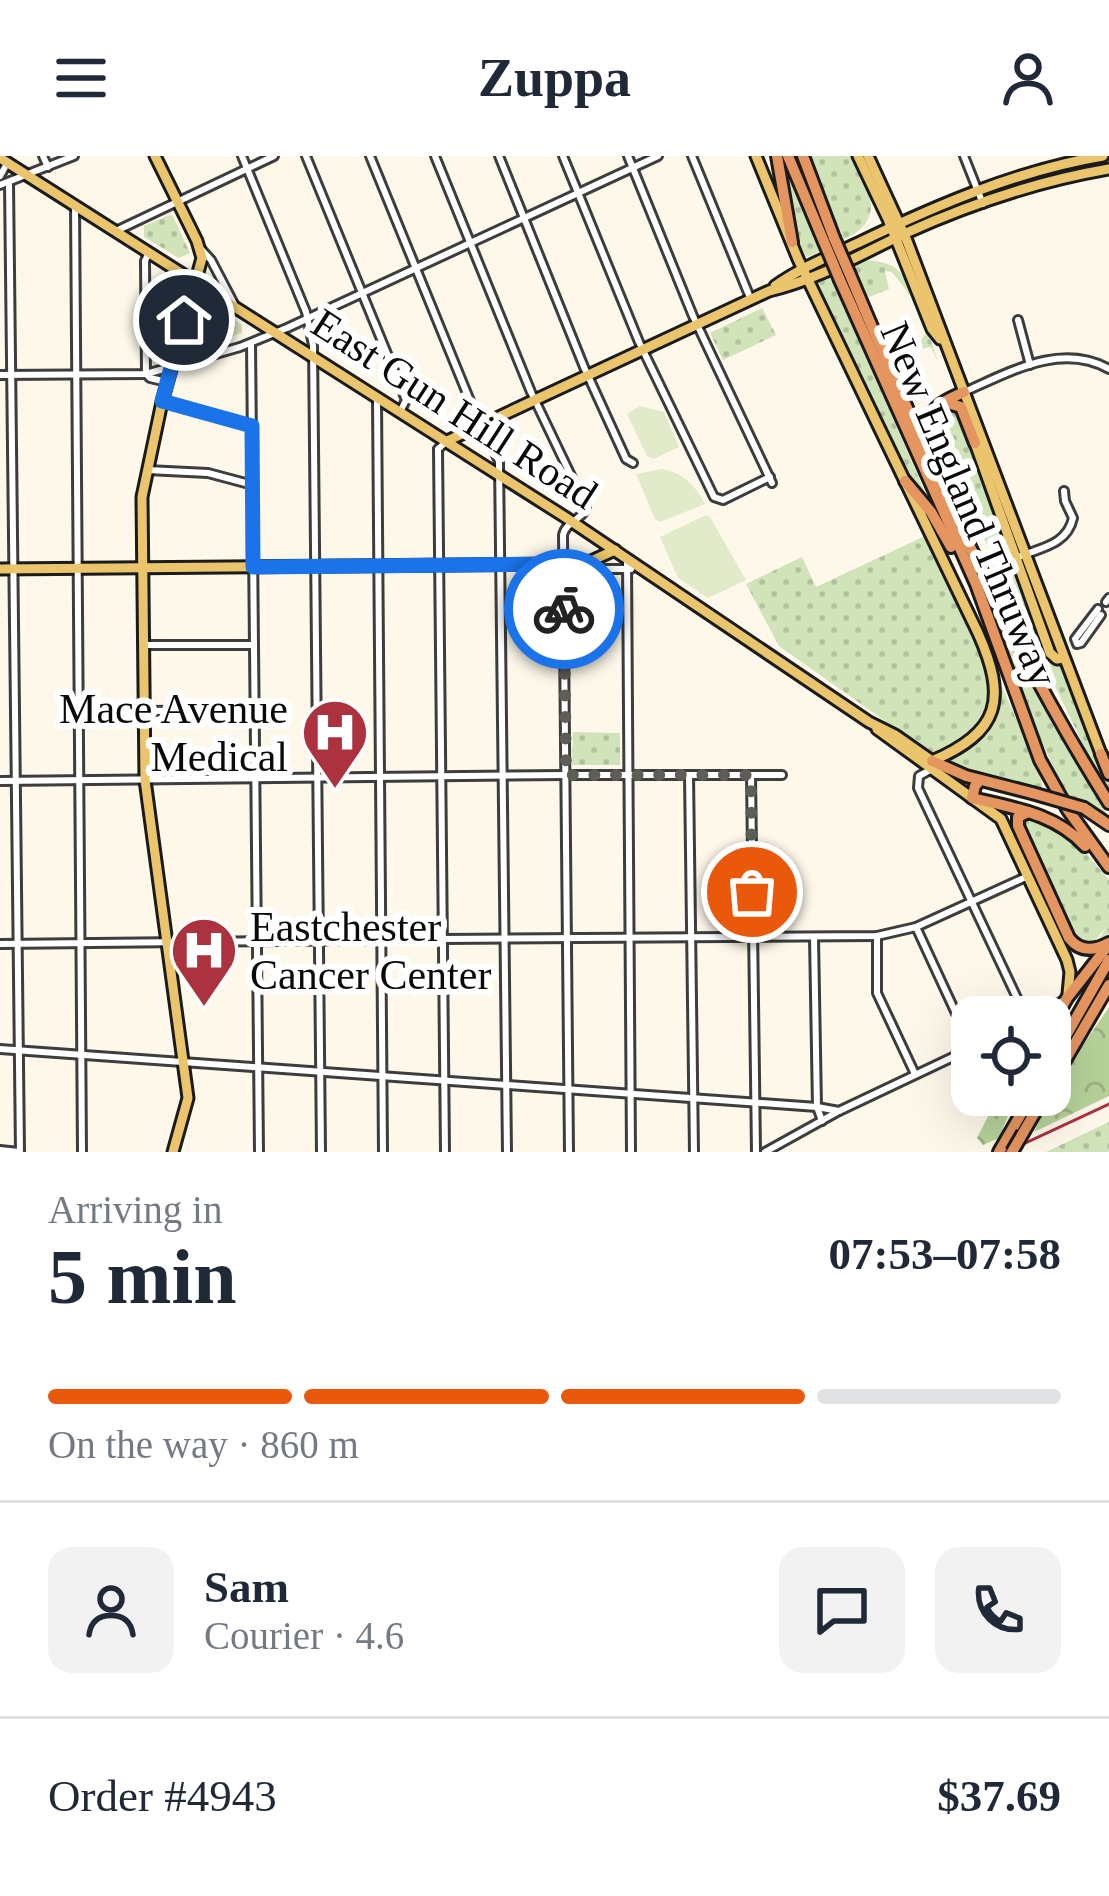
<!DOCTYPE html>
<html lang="en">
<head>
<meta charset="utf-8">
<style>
  body { margin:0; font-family:Georgia,serif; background:#f2f2f3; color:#1f2937; height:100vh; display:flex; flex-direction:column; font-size:45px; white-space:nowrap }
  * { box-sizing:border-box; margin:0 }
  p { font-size:39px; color:#747a83 }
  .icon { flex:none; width:66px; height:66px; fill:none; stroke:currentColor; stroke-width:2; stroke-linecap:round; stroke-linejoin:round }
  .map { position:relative; height:996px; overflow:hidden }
  .side { display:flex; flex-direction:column; background:#fff; flex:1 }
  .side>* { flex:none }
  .controls { position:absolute; left:951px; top:840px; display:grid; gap:24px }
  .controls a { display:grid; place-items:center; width:120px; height:120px; border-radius:24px; background:#fff; box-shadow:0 12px 48px #0002; font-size:60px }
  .pin { position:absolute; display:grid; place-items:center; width:102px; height:102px; color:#fff; margin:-51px; border:6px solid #fff; border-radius:50%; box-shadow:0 3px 12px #0007 }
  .courier { position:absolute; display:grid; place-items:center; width:120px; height:120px; margin:-60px; border:9px solid #1a73e8; border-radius:50%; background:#fff; color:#222; box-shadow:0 3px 15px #0007 }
  .head em { font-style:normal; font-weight:700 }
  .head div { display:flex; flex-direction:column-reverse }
  .head { display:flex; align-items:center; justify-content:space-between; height:204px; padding:0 48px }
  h1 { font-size:78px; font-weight:700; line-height:90px }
  .bar { display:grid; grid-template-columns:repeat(4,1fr); gap:18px 12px; align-content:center; height:144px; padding:0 48px }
  .bar i { height:15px; border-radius:9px; background:#e0e1e3 }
  .bar .current { background:#ea580c }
  .bar p { grid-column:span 4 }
  .line { display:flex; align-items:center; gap:30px; padding:0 48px; border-top:3px solid #e0e1e3 }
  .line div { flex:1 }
  .round { display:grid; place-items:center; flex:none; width:126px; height:126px; border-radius:24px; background:#f2f2f3 }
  header { display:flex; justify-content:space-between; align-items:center; height:156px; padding:0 48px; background:#fff; font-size:54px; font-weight:700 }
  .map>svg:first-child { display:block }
</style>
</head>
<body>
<header><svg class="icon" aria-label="menu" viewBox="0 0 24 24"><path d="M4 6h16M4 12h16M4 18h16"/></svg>Zuppa<svg class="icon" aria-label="person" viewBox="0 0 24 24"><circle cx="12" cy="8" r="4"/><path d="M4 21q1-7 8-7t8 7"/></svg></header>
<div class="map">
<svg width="1109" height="996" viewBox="0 0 1109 996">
  <defs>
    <pattern id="green-dots" width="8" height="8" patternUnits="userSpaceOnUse" patternTransform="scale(3)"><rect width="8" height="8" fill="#d1e3b8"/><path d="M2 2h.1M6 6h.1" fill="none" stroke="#b2c19d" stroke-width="1.8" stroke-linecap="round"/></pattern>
    <pattern id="forest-crowns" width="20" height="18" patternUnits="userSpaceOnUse" patternTransform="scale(3)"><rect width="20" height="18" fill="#b6d299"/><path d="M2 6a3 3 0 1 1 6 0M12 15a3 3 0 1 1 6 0" fill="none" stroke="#9bb382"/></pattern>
  </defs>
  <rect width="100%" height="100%" fill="#fdf8ea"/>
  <g fill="url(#green-dots)">
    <path d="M810,0H853C870,36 888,64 841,85Z"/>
    <path d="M781,4L821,95L807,101L801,99Z"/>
    <path d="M169,59L173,60L190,97L179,102L144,81V70Z"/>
    <path d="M865,104C875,105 885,106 894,111C914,124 930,184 939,208L931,191L921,193L919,187L926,177L910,139L892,116L885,115L889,133L867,142L852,110Z"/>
    <path d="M830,119L928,343L926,344L908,322L816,132L820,123Z"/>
    <path d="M208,148L242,169V177L189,193L202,149Z"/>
    <path d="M762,152L776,179L723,204L710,177Z"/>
    <path d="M951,251L956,252L969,284L1049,499L1063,506L1109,626V636L1090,603L934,278L938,259Z"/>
    <path d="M925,380C937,406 950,432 962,458C971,478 984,499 988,520C996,558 966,588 933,599L779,490L746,428L802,401L816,431Z"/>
    <path d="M992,449L1047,556L1109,662L1076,641L1066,640L1029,557Z"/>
    <path d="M999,524L1040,617L1043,636L976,619L943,607V604C982,588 999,566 999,524Z"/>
    <path d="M573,576L620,577V609H572Z"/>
    <path d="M1032,661L1070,679L1109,724V782L1096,788L1107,770L1093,787L1084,789L1074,783L1020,666L1021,662Z"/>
    <path d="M1109,966V996H1046Z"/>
  </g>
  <g fill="url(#forest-crowns)">
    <path d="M1109,851V940L1034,976L1058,926Z"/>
    <path d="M999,939H1016L999,982L983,989L977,982Z"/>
  </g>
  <g fill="#e1ebc9">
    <path d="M640,250L664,256L679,291L654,303L647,300L627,258Z"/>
    <path d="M662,313C684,318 694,328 705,348L660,366L655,363L636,318Z"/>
    <path d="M706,359L710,361L746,424L708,442L678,422L660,381Z"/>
  </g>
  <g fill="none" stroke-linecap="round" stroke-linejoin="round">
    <defs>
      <g id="minor">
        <path d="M43,0L48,11"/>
        <path d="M242,0L306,156L313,189L321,996"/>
        <path d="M306,0L406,244L400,256"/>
        <path d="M370,0L477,262L499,305L507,996"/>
        <path d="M435,0L531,236L586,351C583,364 566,365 563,379L569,996"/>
        <path d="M499,0L584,211L626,303L633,307"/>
        <path d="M563,0L639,186L714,341L723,344L770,321"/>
        <path d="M628,0L693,160L772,327"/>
        <path d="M692,0L751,144"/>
        <path d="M964,0L983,48"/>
        <path d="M0,20L8,6"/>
        <path d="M9,27L20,996"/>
        <path d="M0,29L74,0"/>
        <path d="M75,49L82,996"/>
        <path d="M116,75L274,0"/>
        <path d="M201,93L211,104L234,148"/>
        <path d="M149,96L145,105L146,218L150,222L167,226"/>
        <path d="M1018,164L1030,209"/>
        <path d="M251,187L259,996"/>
        <path d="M0,219L146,218L240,191L287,172L658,0"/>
        <path d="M964,236C1010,216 1061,186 1109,213"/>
        <path d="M377,244L383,996"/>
        <path d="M162,246L251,270"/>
        <path d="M147,314L208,317L253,329"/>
        <path d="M1016,402C1038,392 1067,390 1073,362L1065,345L1064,335"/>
        <path d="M627,406L631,996"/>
        <path d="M573,409L583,413H631"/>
        <path d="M1106,446L1109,442"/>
        <path d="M1098,453L1075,483L1077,488L1081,487L1101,459"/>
        <path d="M144,489H254"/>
        <path d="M144,555L254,554"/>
        <path d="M930,614L919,620L918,632L1026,861"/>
        <path d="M689,619L694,996"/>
        <path d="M751,619L756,996"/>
        <path d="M0,625L565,619H782"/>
        <path d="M916,771L972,892"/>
        <path d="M877,780V837L915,918"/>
        <path d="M814,781L817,951L822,965"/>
        <path d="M443,783L877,780L916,771L1028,720"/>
        <path d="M0,788L381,784"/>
        <path d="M1034,861L1064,844"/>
        <path d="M0,893L817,951L839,955"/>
        <path d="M0,994L19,996"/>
        <path d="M445,996L438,293L447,285"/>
        <path d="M765,996L839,955L972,892"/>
      </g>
      <g id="major">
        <path d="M155,0L197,85L202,102L162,246L142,341L145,624L188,942L173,996"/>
        <path d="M858,0L888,63L932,173L940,183"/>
        <path d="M868,0L907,85L1101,598"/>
        <path d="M0,2L565,361L869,566L895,579L932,605C1001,576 1007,542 978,477L798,103L756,0"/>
        <path d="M775,130C800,112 830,100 858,87C935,50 1018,14 1103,0"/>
        <path d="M447,285L769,135C817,124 861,98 906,77C970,48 1039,25 1109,13"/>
        <path d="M975,287L1050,497L1057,503L1064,502"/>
        <path d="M0,413L570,408L591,405L615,394"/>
        <path d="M877,573L1001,663L1067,804L1070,816L1068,838"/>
      </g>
      <g id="highway">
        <path d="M777,0L792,86"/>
        <path d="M788,0L824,86"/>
        <path d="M803,0L834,82"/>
        <path d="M850,119C926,299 1005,482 1109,647"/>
        <path d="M840,124L976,428L1040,604L1068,654L1109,711"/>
        <path d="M945,246L961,251L975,287"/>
        <path d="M933,290C920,257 937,248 964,236"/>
        <path d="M905,325L931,356L951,391"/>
        <path d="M1101,598L1109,618"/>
        <path d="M932,605L966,620L1032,637"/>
        <path d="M980,624L975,630L972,642C1013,652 1055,657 1085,690"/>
        <path d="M1084,652L1109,669"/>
        <path d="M1028,656L1018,661V670L1069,782C1080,796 1094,795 1109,787"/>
        <path d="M1050,872L1067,842L1107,791"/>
        <path d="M1050,908L1109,804"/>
        <path d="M1050,930L1109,829"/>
        <path d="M1023,977L1045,939"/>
        <path d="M999,996L1032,939"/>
      </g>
    </defs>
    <use href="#minor" stroke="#3d3d3d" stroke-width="12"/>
    <use href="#major" stroke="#1b1b1b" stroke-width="15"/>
    <use href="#highway" stroke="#1b1b1b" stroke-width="16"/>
    <use href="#minor" stroke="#fff" stroke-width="6"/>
    <use href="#major" stroke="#eac56d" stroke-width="9"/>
    <use href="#highway" stroke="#e59560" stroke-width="10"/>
    <path stroke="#ab323e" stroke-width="3" d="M1006,996L1109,948"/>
    <defs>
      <g id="highway-bridge">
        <path d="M834,82L850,119"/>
        <path d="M824,86L840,124"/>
        <path d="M1032,637L1084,652"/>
        <path d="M1012,996L1023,977"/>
      </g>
    </defs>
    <use href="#highway-bridge" stroke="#1b1b1b" stroke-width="16" stroke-linecap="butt"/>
    <use href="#highway-bridge" stroke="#e59560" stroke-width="10"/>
  </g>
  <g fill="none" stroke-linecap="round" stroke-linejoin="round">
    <path stroke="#5f5d58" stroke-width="12" stroke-dasharray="0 21.6" d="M564,453L566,619H751L752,736"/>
    <path stroke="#1a73e8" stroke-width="15" d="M184,164L162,245L252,270L253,411L564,408V453"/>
  </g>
  <defs>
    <symbol id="hospital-pin" viewBox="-11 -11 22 30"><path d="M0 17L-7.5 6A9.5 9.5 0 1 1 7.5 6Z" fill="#ab323e" stroke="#fff"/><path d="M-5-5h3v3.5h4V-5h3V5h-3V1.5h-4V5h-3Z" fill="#fff"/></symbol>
  </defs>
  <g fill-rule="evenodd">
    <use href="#hospital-pin" x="297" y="538" width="76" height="104"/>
    <use href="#hospital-pin" x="166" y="756" width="76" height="104"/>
  </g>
  <g text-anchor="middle" stroke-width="12" stroke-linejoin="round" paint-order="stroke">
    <g font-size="42" fill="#0a0a0a" stroke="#fff">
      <text transform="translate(455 252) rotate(33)" y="15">East Gun Hill Road</text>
      <text transform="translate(970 348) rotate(67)" y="15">New England Thruway</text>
    </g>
    <g font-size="42" fill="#0a0a0a" stroke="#fff" text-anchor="end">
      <text x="288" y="567">Mace Avenue<tspan x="288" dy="48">Medical</tspan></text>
      <text x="250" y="785" text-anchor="start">Eastchester<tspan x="250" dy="48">Cancer Center</tspan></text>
    </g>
  </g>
</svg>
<div class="controls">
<a><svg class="icon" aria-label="locate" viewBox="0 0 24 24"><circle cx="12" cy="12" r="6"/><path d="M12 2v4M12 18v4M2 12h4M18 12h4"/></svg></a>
</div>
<div class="pin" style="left:752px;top:736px;background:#ea580c"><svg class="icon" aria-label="bag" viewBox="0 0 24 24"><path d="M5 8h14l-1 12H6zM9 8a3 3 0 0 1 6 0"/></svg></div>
<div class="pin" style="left:184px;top:164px;background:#1f2937"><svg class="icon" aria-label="home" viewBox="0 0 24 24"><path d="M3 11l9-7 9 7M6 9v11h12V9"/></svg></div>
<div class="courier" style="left:564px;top:453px"><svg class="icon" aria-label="bike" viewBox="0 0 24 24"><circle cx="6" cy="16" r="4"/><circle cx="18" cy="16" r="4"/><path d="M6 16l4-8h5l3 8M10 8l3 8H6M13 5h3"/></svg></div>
</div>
<section class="side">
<div class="head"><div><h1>5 min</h1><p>Arriving in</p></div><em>07:53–07:58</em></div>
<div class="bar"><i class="current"></i><i class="current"></i><i class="current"></i><i></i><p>On the way · 860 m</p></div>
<div class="line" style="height:216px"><a class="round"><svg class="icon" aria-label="person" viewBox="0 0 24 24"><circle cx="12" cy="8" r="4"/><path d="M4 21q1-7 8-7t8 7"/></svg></a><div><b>Sam</b><p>Courier · 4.6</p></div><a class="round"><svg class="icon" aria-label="chat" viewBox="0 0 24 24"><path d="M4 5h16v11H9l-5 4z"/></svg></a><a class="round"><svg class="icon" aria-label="phone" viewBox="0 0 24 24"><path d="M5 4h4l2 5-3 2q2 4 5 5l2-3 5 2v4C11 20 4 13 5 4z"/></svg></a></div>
<div class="line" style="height:156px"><div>Order #4943</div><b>$37.69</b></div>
</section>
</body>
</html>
